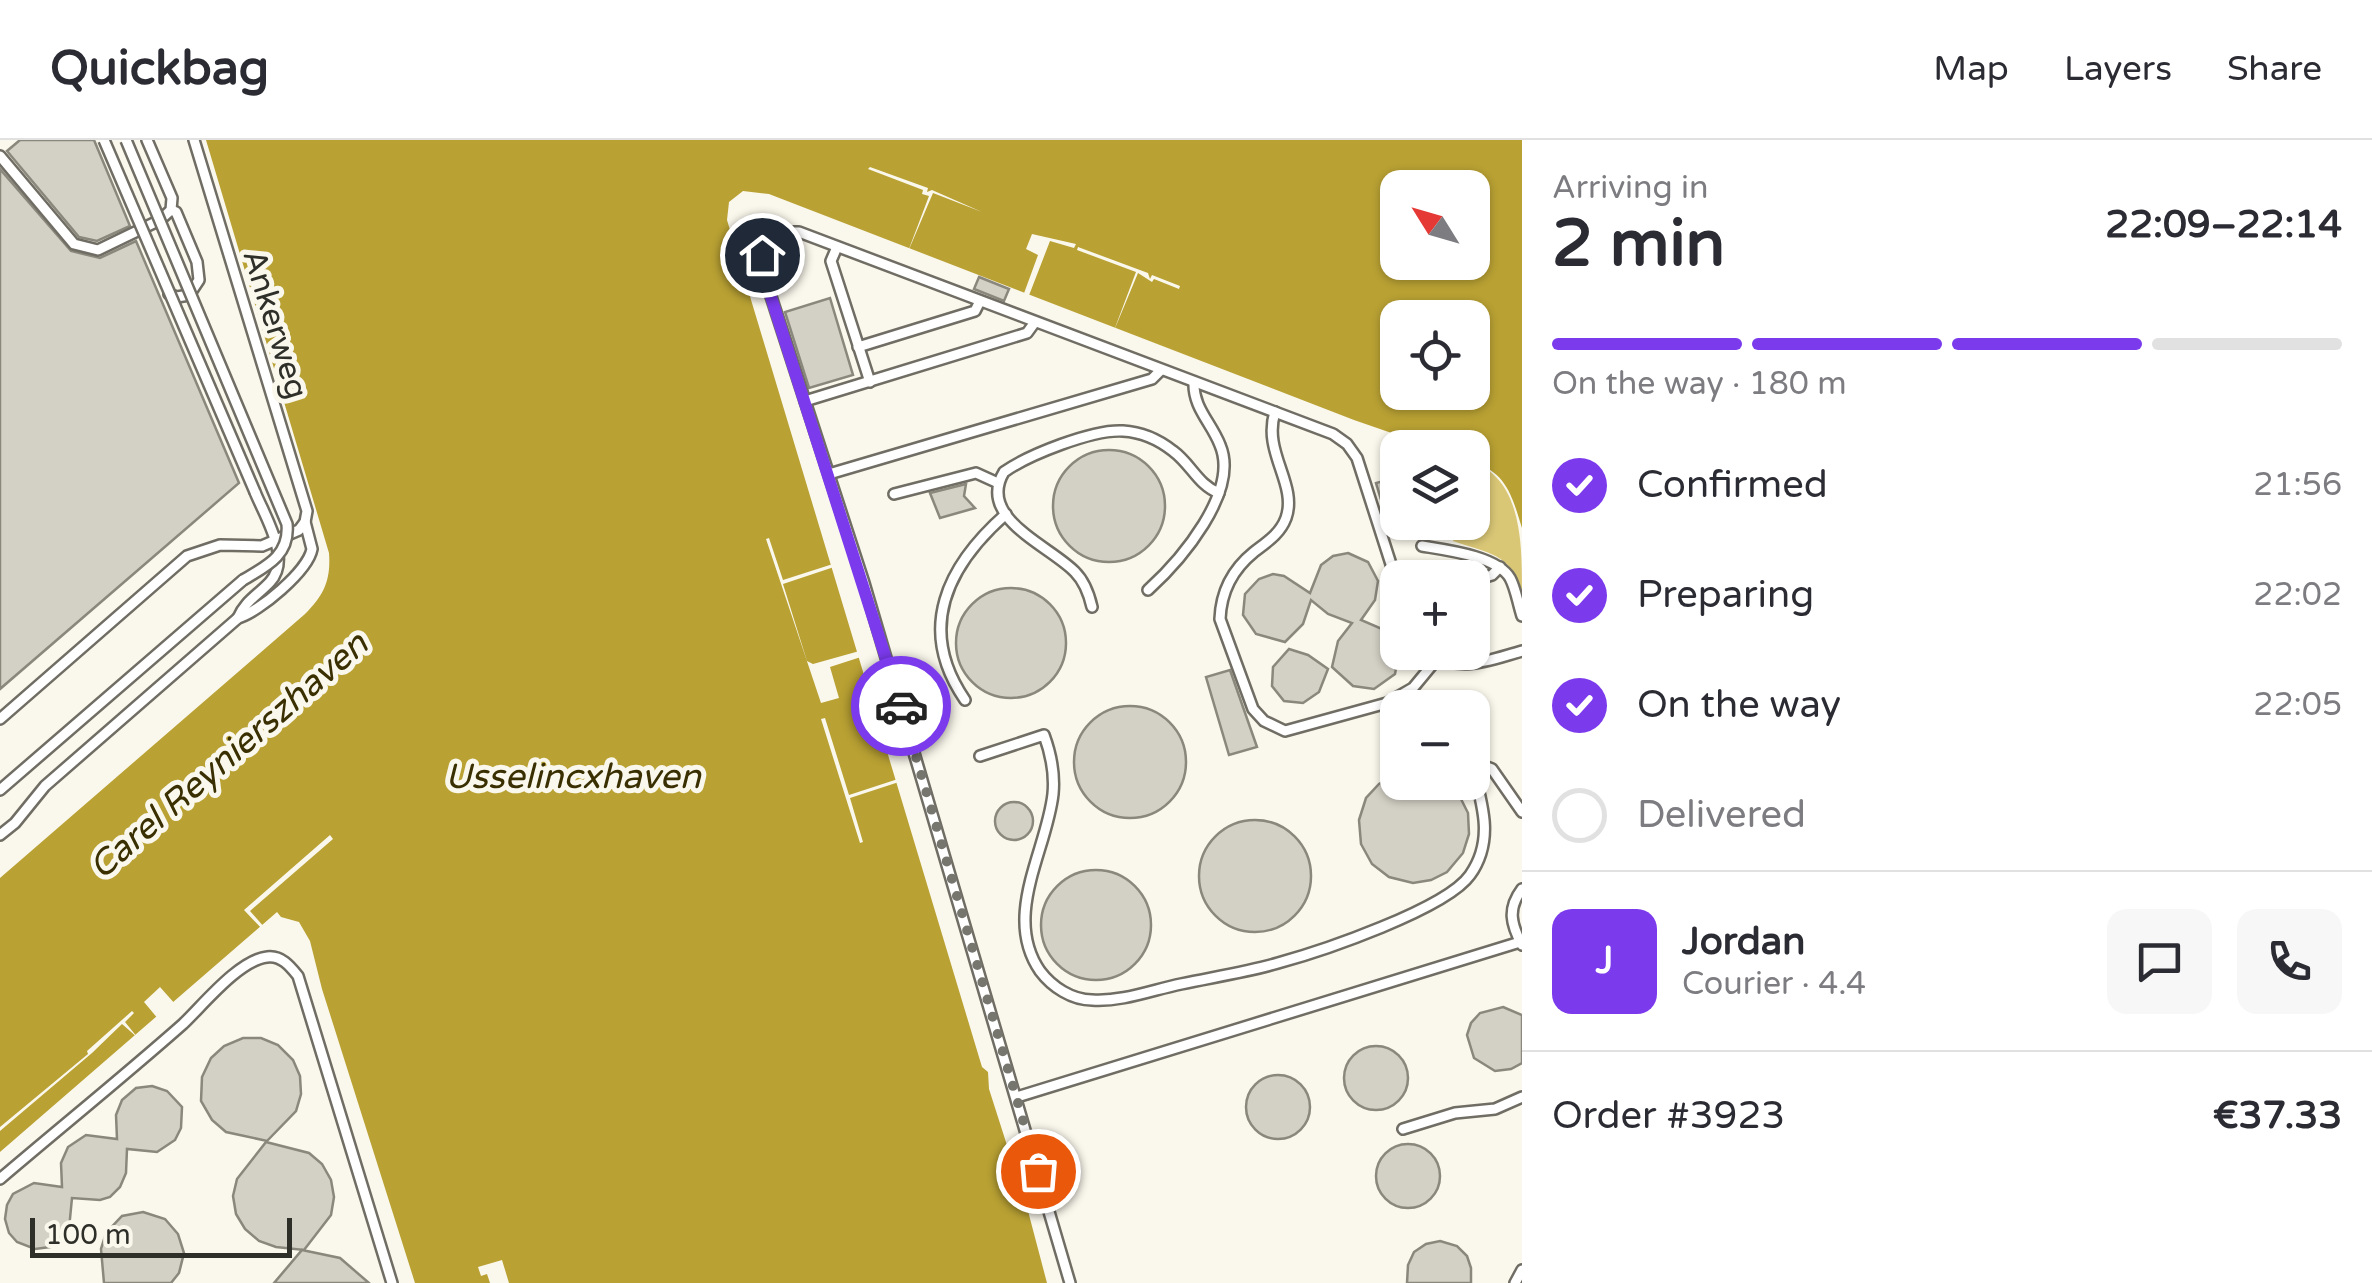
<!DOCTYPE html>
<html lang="en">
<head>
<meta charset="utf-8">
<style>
  body { margin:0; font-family:"Varela Round",sans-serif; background:#f7f7f7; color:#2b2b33; height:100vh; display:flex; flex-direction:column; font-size:38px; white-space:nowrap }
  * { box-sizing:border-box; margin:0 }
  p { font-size:32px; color:#7c7c81 }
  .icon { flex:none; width:55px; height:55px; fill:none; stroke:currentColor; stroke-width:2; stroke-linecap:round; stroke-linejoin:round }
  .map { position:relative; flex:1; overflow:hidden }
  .sheet { display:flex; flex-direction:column; background:#fff; width:850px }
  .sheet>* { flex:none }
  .needle { width:65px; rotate:307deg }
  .controls { position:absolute; left:1380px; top:30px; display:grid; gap:20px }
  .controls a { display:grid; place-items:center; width:110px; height:110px; border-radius:20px; background:#fff; box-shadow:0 2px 8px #0004; font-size:50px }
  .scale { position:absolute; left:30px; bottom:25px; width:262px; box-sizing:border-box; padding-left:10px; border:5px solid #2f2f2a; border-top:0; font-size:28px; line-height:35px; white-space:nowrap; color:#2f2f2a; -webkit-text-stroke:8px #faf7ec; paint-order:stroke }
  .pin { position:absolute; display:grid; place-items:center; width:85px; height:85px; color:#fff; margin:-42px; border:5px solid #fff; border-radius:50%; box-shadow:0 2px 10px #0007 }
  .courier { position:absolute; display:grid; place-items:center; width:100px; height:100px; margin:-50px; border:8px solid #7c3aed; border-radius:50%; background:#fff; color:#222; box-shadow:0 2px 12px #0007 }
  .head em { font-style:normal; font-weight:700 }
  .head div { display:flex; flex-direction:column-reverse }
  .head { display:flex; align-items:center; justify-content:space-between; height:170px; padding:0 30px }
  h1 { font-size:65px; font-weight:700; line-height:75px }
  .bar { display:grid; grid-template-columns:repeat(4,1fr); gap:15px 10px; align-content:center; height:120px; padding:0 30px }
  .bar i { height:12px; border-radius:8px; background:#e1e1e2 }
  .bar .current { background:#7c3aed }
  .bar p { grid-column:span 4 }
  .line { display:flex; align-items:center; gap:25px; padding:0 30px; border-top:2px solid #e1e1e2 }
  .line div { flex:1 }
  .round { display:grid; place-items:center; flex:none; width:105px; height:105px; border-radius:20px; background:#f7f7f7 }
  ol { padding:0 30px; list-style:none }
  li { display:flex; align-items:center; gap:30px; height:110px }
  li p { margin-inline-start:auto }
  li .icon { padding:10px; border-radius:50%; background:#7c3aed; color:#fff; stroke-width:4 }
  li:last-child { color:#7c7c81 }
  li i { width:55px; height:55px; border:5px solid #e1e1e2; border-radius:50% }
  header { display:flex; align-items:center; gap:60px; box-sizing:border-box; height:140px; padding:0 50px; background:#fff; border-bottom:2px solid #e1e1e2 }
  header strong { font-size:48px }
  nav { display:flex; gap:55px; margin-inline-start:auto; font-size:35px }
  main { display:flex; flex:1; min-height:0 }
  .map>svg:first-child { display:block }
</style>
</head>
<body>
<header>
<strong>Quickbag</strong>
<nav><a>Map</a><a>Layers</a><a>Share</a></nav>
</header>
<main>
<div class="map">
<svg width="1522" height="1143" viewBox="0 0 1522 1143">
  <rect width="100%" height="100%" fill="#faf7ec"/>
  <path fill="#dac776" d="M1474,323C1522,340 1522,405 1522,451C1509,412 1489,414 1453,401L1458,383L1472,382Z"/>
  <path fill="#b9a133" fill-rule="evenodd" d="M206,0H1522V388C1512,356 1507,333 1473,322L1472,308L1432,307L1354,280L769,54L743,51L729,62L727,80L982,927L988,932L989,949L1028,1071L1047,1143H415L322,849L310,801L299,782L281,777L277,772L0,1012V738L305,474C324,455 331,440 329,413ZM1398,48H1472V122H1398ZM1398,178H1472V252H1398Z"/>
  <g fill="#faf7ec">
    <path d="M870,27L928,48L927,52L932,50L982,72L933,53L907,114L929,56L922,54L923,50L868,29Z"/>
    <path d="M1032,94L1076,104L1074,108L1050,101L1028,158L1023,156L1038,115L1026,109Z"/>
    <path d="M1078,107L1148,133L1150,139L1152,135L1180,146L1179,149L1154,139L1152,142L1138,133L1113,193L1136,132L1077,110Z"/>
    <path d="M769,398L783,440L836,423L837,426L783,444L807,521L813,524L863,510L864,516L830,527L839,558L821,563L766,399Z"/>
    <path d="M825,578L849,655L901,638L902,641L850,658L863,702L860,703L821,579Z"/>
    <path d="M330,695L333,699L250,771L265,788L263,790L244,770Z"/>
    <path d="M160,847L176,865L159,880L144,862Z"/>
    <path d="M132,871L134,873L125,882L138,898L122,884L92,913L0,991V987L88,914L87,911Z"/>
    <path d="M502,1120L509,1143H490L487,1134L481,1136L478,1127Z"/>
  </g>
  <g fill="#d3d0c5" stroke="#8a877d" stroke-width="2.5">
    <path d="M20,0H94L130,86L97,101L79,97L7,11Z"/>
    <path d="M0,29L71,111L100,118L136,101L239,343L0,549Z"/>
    <path d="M979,137L1009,149L1004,161L974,149Z"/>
    <path d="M830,158L853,235L809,248L785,172Z"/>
    <circle cx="1109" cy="366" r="56"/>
    <path d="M1398,337V358L1382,363L1376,343Z"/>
    <path d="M966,344L964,356L975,368L940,378L930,353Z"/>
    <path d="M1348,413L1368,422L1378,441L1375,460L1361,480L1389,492L1399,512L1395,534L1374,549L1353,546L1332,527L1338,501L1352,483L1328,474L1311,460L1303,484L1285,502L1256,494L1243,475L1245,454L1259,439L1273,434L1284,436L1310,453L1321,425L1333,416Z"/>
    <circle cx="1011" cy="503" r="55"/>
    <path d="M1289,509L1308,515L1328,529L1319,552L1303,563L1284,561L1272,546L1273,527Z"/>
    <path d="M1230,530L1257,607L1229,615L1206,537Z"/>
    <path d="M887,550L901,598L889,602L874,553Z"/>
    <circle cx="1130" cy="622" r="56"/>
    <path d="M1398,633V642H1447L1459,655L1468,673L1469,694L1463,713L1447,732L1431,740L1413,743L1389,737L1372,724L1361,704L1359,680L1366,658L1379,644Z"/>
    <circle cx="1014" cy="681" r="19"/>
    <circle cx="1255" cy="736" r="56"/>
    <circle cx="1096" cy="785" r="55"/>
    <path d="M1503,867L1522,875V923L1511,929L1495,931L1474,918L1467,895L1471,883L1480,873Z"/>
    <path d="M243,898H261L278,905L293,920L300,936L301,954L296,971L267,1001L226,992L212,980L201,961L202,937L211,918L224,906Z"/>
    <circle cx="1376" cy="938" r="32"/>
    <circle cx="1278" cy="967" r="32"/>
    <path d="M152,946L167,951L182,967L181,988L175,1000L157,1012L127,1009L126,1033L120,1047L110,1057L100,1060L72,1058L69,1089L50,1107L35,1109L17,1102L9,1093L5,1079L7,1065L13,1054L34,1043L62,1047L61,1023L68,1007L86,995L117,999L116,975L122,960L136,948Z"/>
    <path d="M266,1002L309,1013L322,1024L331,1040L334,1057L331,1075L304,1110L276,1107L259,1101L245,1089L236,1074L233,1056L237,1039Z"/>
    <circle cx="1408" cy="1036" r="32"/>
    <path d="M143,1072L165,1079L178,1094L184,1113L179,1133L171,1143H104L101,1109L106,1093L122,1076Z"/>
    <path d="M1440,1101L1457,1106L1467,1116L1471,1128V1143H1407L1408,1125L1414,1112L1426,1104Z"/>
    <path d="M302,1110L340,1118L369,1143H274Z"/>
  </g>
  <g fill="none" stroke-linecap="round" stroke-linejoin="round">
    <defs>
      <g id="service">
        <path d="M0,16L74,104L98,110L160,80L171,70L172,58L147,0"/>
        <path d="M837,107L831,121L870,242"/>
        <path d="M169,154L177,157L189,155L199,140L197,122L176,72L171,70"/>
        <path d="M858,207L975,171L980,161"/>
        <path d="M805,261L1027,193L1035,182"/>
        <path d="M1275,272C1262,312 1298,344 1286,378C1280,394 1267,402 1254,412C1233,429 1221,452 1220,479L1253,569L1264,581L1285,591L1387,563L1413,548L1437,519"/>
        <path d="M829,334L1152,239L1161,230"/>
        <path d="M894,354L976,333L998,343"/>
        <path d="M1422,406C1446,410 1497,416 1510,438C1516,449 1518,464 1522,476"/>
        <path d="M1472,441L1492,435L1500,427"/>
        <path d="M1148,450C1180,421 1240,352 1220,305C1211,282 1193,268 1194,242"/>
        <path d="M1092,467C1089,454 1084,441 1075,432C1050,406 976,378 1004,332C1028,315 1093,289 1123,291C1141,292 1159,300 1173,311C1191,324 1198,345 1219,353"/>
        <path d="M238,478C245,461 258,455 270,442C292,418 265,377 255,352"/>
        <path d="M1428,512C1459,534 1489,520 1522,511"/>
        <path d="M965,560C916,489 947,426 1006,374"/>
        <path d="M0,579L187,416L220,405L262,406L299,390L305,382L307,371L194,0"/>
        <path d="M980,616L1044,595C1051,614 1055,633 1053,654C1047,710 1002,776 1040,831C1052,847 1072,860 1092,860C1122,862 1152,850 1181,844C1214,837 1247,832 1278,823C1322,811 1446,769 1470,735C1495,700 1482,663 1472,625"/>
        <path d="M1472,621L1492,629L1522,672"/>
        <path d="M0,650L243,440"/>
        <path d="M0,695L15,683L45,646L238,478C259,472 308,431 312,409L305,382"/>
        <path d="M1522,749C1507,769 1511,784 1522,805"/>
        <path d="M1017,957L1520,802"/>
        <path d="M1403,989L1455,973L1495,969L1522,957"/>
        <path d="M0,1039C61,987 123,937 183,884C203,865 239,820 267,817C281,815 290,826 298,836L392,1143"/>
        <path d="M1070,1143L864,443L765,138L764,107L780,92H799L1333,294L1347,304L1357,318L1398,446"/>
        <path d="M1515,1143L1522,1130"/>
      </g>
    </defs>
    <use href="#service" stroke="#706d64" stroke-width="14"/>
    <use href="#service" stroke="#fff" stroke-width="9"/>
    <defs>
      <g id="service-bridge">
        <path d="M104,0L255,352"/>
        <path d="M126,0L287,384C290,415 267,426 243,440"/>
      </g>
    </defs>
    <use href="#service-bridge" stroke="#706d64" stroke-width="14" stroke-linecap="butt"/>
    <use href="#service-bridge" stroke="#fff" stroke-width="9"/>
  </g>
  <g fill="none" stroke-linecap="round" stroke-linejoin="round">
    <path stroke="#76756e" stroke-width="10" stroke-dasharray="0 18" d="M901,566L1038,1031"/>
    <path stroke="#7c3aed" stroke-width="12" d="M762,115L765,138L901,566"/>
  </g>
  <g text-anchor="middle" stroke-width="10" stroke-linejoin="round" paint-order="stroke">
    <g font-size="32" fill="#2f2f2a" stroke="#faf7ec">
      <text transform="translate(276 184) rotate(73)" y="11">Ankerweg</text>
    </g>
    <g font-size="35" font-style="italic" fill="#392f00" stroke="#faf7ec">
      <text transform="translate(228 615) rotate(-41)" y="12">Carel Reynierszhaven</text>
      <text x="573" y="648">Usselincxhaven</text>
    </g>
  </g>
</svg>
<div class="controls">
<a><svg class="needle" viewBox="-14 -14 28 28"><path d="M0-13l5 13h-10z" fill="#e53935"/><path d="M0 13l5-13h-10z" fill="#7c7c81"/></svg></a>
<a><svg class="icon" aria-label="locate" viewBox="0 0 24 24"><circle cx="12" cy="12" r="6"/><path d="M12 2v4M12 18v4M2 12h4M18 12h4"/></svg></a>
<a><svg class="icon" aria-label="layers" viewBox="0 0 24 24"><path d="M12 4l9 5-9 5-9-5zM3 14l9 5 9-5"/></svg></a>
<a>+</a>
<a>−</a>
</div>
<div class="scale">100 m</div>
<div class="pin" style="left:1038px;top:1031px;background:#ea580c"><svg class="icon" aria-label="bag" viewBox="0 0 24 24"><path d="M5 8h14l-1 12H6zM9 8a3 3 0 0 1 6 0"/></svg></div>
<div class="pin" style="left:762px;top:115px;background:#1f2937"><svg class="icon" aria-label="home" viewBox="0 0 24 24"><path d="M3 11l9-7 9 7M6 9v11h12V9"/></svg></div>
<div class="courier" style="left:901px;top:566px"><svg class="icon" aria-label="car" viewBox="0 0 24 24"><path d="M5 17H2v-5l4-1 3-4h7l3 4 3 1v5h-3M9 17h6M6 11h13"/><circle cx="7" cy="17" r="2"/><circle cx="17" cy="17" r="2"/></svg></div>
</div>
<section class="sheet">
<div class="head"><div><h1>2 min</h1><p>Arriving in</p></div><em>22:09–22:14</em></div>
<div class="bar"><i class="current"></i><i class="current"></i><i class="current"></i><i></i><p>On the way · 180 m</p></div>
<ol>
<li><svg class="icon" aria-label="check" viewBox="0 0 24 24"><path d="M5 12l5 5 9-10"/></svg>Confirmed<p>21:56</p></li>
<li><svg class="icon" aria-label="check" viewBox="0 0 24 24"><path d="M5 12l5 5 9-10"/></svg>Preparing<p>22:02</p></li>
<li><svg class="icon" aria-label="check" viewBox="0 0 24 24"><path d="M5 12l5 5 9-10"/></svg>On the way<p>22:05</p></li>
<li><i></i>Delivered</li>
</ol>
<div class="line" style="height:180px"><b class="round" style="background:#7c3aed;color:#fff">J</b><div><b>Jordan</b><p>Courier · 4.4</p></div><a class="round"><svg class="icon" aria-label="chat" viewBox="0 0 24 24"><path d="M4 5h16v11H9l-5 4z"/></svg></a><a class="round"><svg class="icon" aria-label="phone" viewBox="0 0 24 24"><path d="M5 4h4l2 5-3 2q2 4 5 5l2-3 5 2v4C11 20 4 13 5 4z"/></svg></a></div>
<div class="line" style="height:130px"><div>Order #3923</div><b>€37.33</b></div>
</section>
</main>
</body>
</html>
